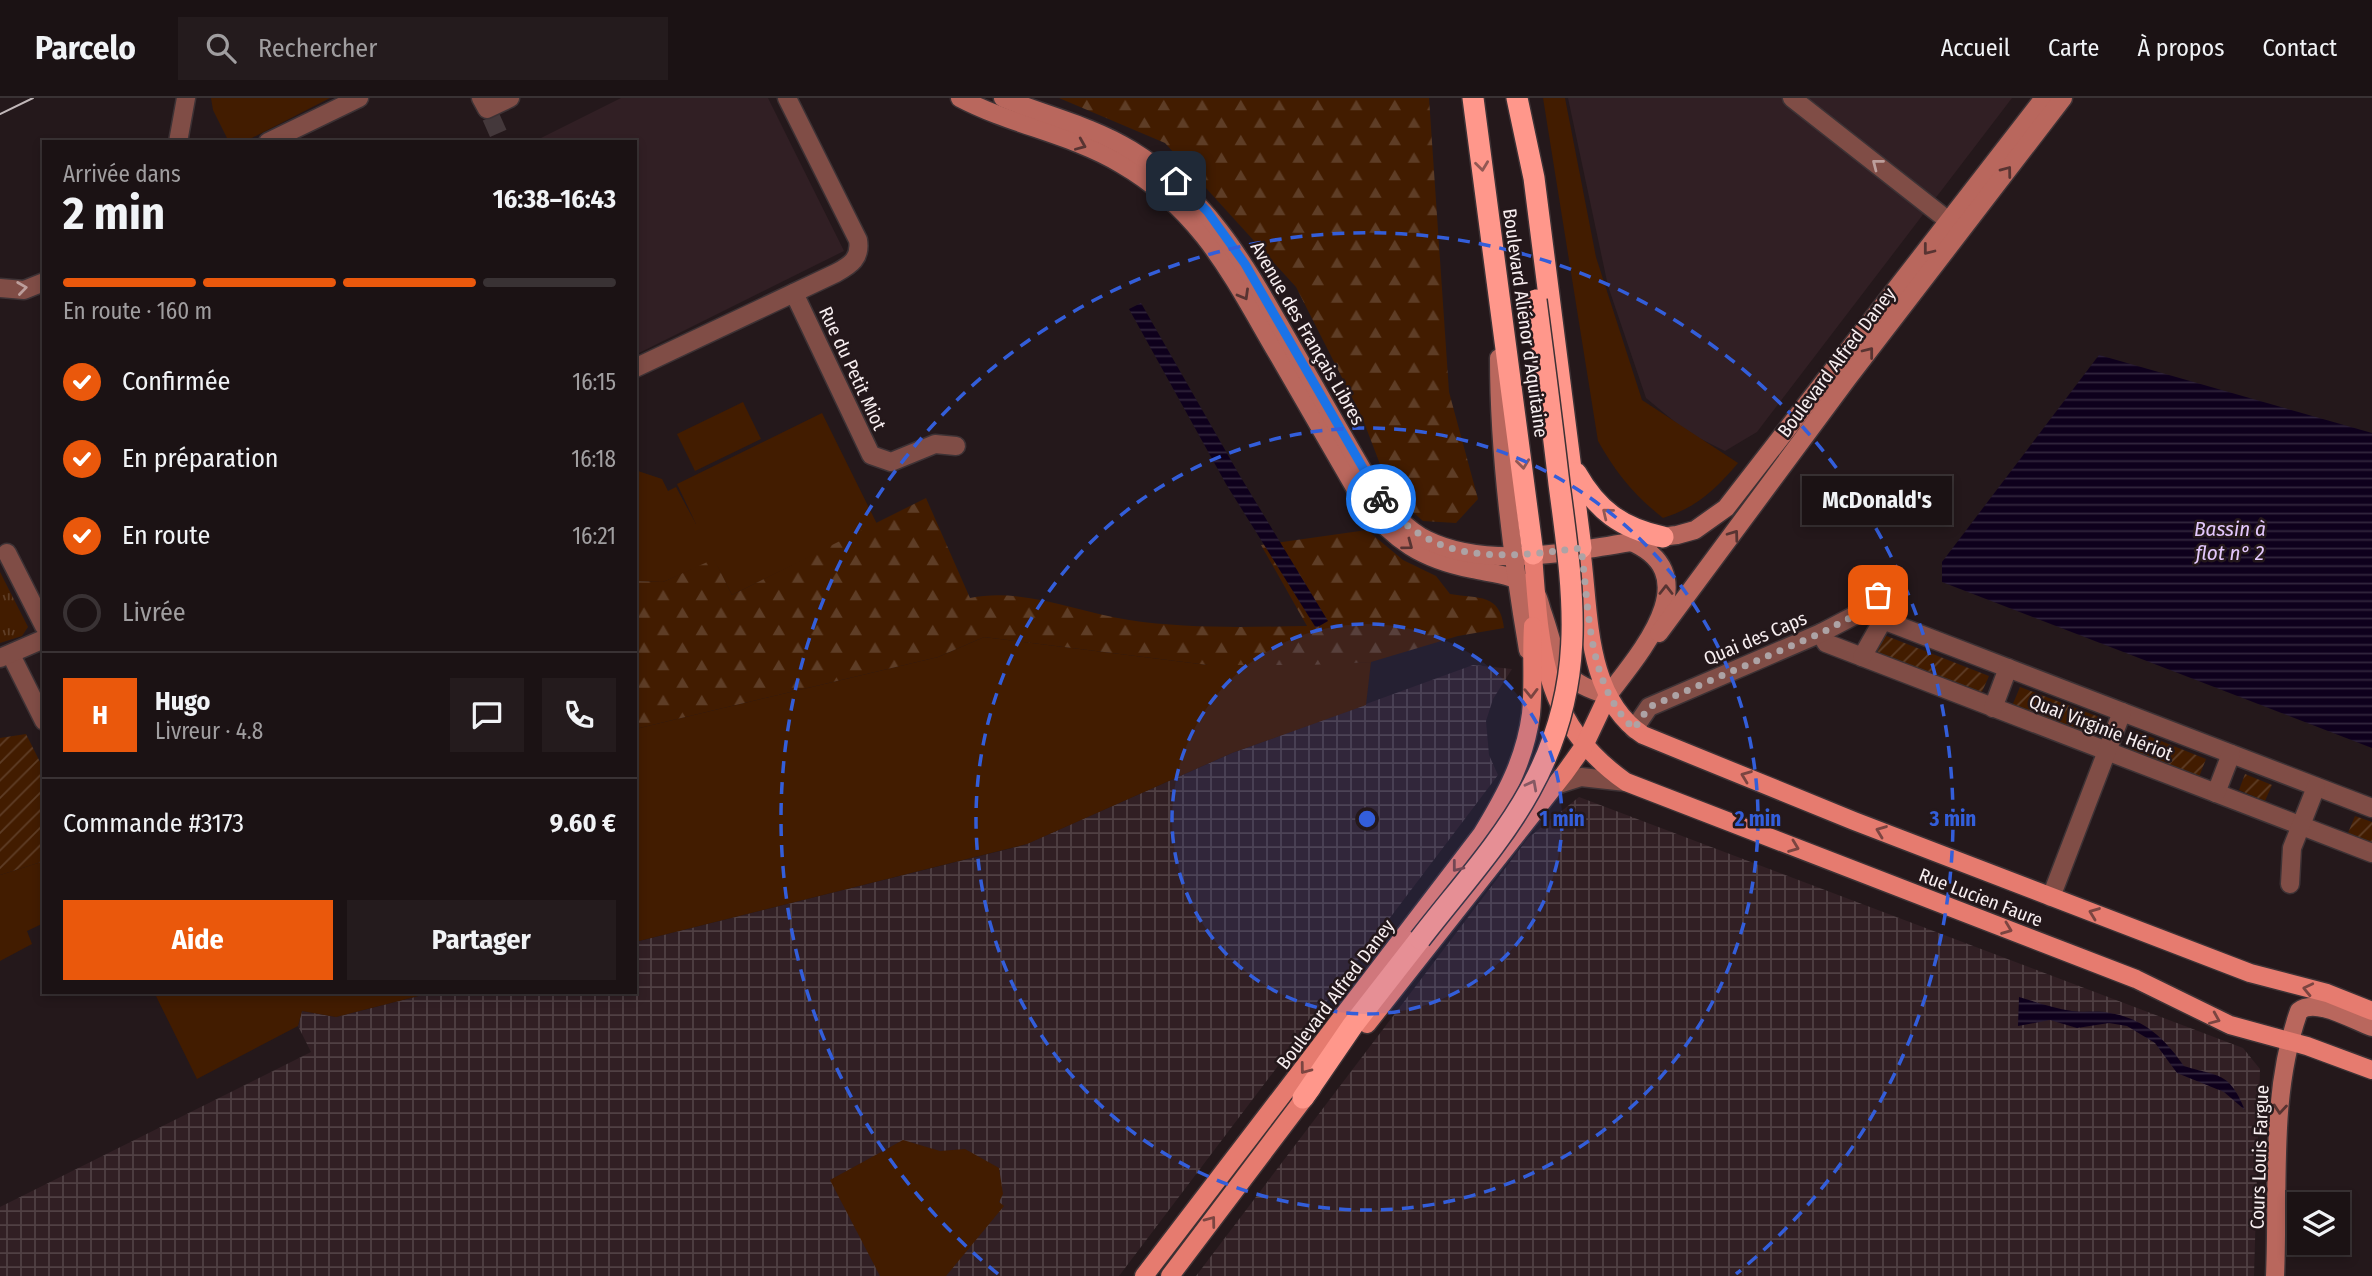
<!DOCTYPE html>
<html lang="fr">
<head>
<meta charset="utf-8">
<style>
  body { margin:0; font-family:"Fira Sans Condensed",sans-serif; background:#241b1d; color:#f1f3f6; height:100vh; display:flex; flex-direction:column; font-size:26px; white-space:nowrap }
  * { box-sizing:border-box; margin:0 }
  p { font-size:23px; color:#a09ea0 }
  .icon { flex:none; width:38px; height:38px; fill:none; stroke:currentColor; stroke-width:2; stroke-linecap:round; stroke-linejoin:round }
  .map { position:relative; flex:1; overflow:hidden }
  .panel { position:absolute; left:42px; top:42px; width:595px; height:854px; display:flex; flex-direction:column; background:#1b1214; border-radius:0px; box-shadow:0 4px 10px #0003,0 0 0 2px #393234 }
  .panel>* { flex:none }
  .tools { position:absolute; left:2287px; top:1094px; display:grid; gap:14px }
  .tools a { display:grid; place-items:center; width:63px; height:63px; border-radius:0px; background:#1b1214; box-shadow:0 4px 10px #0003,0 0 0 2px #393234; font-size:35px }
  .pin { position:absolute; display:grid; place-items:center; width:60px; height:60px; color:#fff; margin:-30px; border-radius:14px; box-shadow:0 4px 10px #0006 }
  .courier { position:absolute; display:grid; place-items:center; width:70px; height:70px; margin:-35px; border:5px solid #1a73e8; border-radius:50%; background:#fff; color:#222; box-shadow:0 2px 9px #0007 }
  .bubble { position:absolute; height:49px; border-radius:0px; background:#1b1214; box-shadow:0 4px 10px #0003,0 0 0 2px #393234; font-size:23px; font-weight:700; line-height:49px; text-align:center }
  .headline em { font-style:normal; font-weight:700 }
  .headline div { display:flex; flex-direction:column-reverse }
  .headline { display:flex; align-items:center; justify-content:space-between; height:119px; padding:0 21px }
  h1 { font-size:46px; font-weight:700; line-height:52px }
  .bar { display:grid; grid-template-columns:repeat(4,1fr); gap:10px 7px; align-content:center; height:84px; padding:0 21px }
  .bar i { height:9px; border-radius:5px; background:#393234 }
  .bar .current { background:#ea580c }
  .bar p { grid-column:span 4 }
  .line { display:flex; align-items:center; gap:18px; padding:0 21px; border-top:2px solid #393234 }
  .line div { flex:1 }
  .round { display:grid; place-items:center; flex:none; width:74px; height:74px; border-radius:0px; background:#241b1d }
  ol { padding:0 21px; list-style:none }
  li { display:flex; align-items:center; gap:21px; height:77px }
  li p { margin-inline-start:auto }
  li .icon { padding:7px; border-radius:50%; background:#ea580c; color:#fff; stroke-width:4 }
  li:last-child { color:#a09ea0 }
  li i { width:38px; height:38px; border:4px solid #393234; border-radius:50% }
  .cta { display:flex; gap:14px; margin-top:auto; padding:14px 21px }
  .cta a { flex:1; height:80px; border-radius:0px; background:#ea580c; color:#fff; font-size:28px; font-weight:700; line-height:80px; text-align:center }
  .cta a+a { background:#241b1d; color:#f1f3f6 }
  header { display:flex; align-items:center; gap:42px; box-sizing:border-box; height:98px; padding:0 35px; background:#1b1214; border-bottom:2px solid #393234 }
  header strong { font-size:33px }
  nav { display:flex; gap:38px; margin-inline-start:auto; font-size:24px }
  .search { width:490px; height:63px; background:#241b1d; display:flex; align-items:center; gap:18px; box-sizing:border-box; padding:0 24px; border-radius:0px; color:#a09ea0; font-size:26px }
  .map>svg:first-child { display:block }
</style>
</head>
<body>
<header>
<strong>Parcelo</strong>
<div class="search"><svg class="icon" aria-label="search" viewBox="0 0 24 24"><circle cx="10" cy="10" r="6"/><path d="M15 15l6 6"/></svg>Rechercher</div>
<nav><a>Accueil</a><a>Carte</a><a>À propos</a><a>Contact</a></nav>
</header>
<div class="map">
<svg width="2372" height="1178" viewBox="0 0 2372 1178">
  <defs>
    <pattern id="industrial-grid" width="8" height="8" patternUnits="userSpaceOnUse" patternTransform="scale(1.75)"><rect width="8" height="8" fill="#311f24"/><path d="M0 4h8M4 0v8" fill="none" stroke="#504044"/></pattern>
    <pattern id="forest-firs" width="22" height="20" patternUnits="userSpaceOnUse" patternTransform="scale(1.75)"><rect width="22" height="20" fill="#421c00"/><path d="M5 1l3.5 6h-7zM16 11l3.5 6h-7z" fill="#5e3d26"/></pattern>
    <pattern id="park-tufts" width="24" height="20" patternUnits="userSpaceOnUse" patternTransform="scale(1.75)"><rect width="24" height="20" fill="#421c00"/><path d="M3 7l-1-3M5 7V3M7 7l1-3M15 17l-1-3M17 17v-4M19 17l1-3" fill="none" stroke="#5e3d26"/></pattern>
    <pattern id="garden-furrows" width="10" height="10" patternUnits="userSpaceOnUse" patternTransform="scale(1.75)"><rect width="10" height="10" fill="#421c00"/><path d="M-1 1l2-2M0 10L10 0M9 11l2-2" fill="none" stroke="#5e3d26"/></pattern>
    <pattern id="water-rules" width="6" height="5" patternUnits="userSpaceOnUse" patternTransform="scale(1.75)"><rect width="6" height="5" fill="#0e001c"/><path d="M0 2.5h6" fill="none" stroke="#32263d"/></pattern>
  </defs>
  <rect width="100%" height="100%" fill="#24181b"/>
  <g fill="#311f24">
    <path d="M621,0H768L844,153L635,257V44L535,43Z"/>
    <path d="M1568,0H2012L1757,334L1725,353L1687,334L1646,300L1608,188Z"/>
  </g>
  <g fill="url(#industrial-grid)">
    <path d="M1473,567L1512,571L1493,601L1486,623L1489,657L1498,677L1119,1178H0V1109L311,954L298,928L302,913L336,919L434,894H635V844L1024,747L1232,655Z"/>
    <path d="M1579,699L2243,950L2260,971L2254,1178H1196L1528,740Z"/>
  </g>
  <g fill="#421c00">
    <path d="M211,0H330L244,44H229L213,12Z"/>
    <path d="M1543,0H1565L1596,159L1642,302L1738,365C1716,391 1696,410 1663,420C1634,397 1616,375 1598,343Z"/>
    <path d="M743,304L761,341L695,373L677,336Z"/>
    <path d="M822,315L877,426L732,497L714,462L663,484L635,483V372L662,381L668,393L676,389L696,426L677,386Z"/>
    <path d="M984,539L1208,567L1371,564L1366,607L1232,655L1027,746L635,844V631L938,559Z"/>
    <path d="M44,763V825L27,833L32,846L0,863V777Z"/>
    <path d="M154,894H434L336,919L302,913L298,928L197,981Z"/>
    <path d="M903,1042L940,1053L965,1051L999,1070L1003,1096L999,1104L1004,1108L946,1178H880L830,1082Z"/>
  </g>
  <g fill="url(#forest-firs)">
    <path d="M1059,0H1429L1449,294L1478,401L1456,425L1423,423L1391,395L1362,319L1296,189L1165,45Z"/>
    <path d="M926,400L970,500C1023,489 1077,514 1129,522C1188,531 1248,529 1307,528L1261,447L1367,432L1403,462L1436,478L1450,496C1479,501 1500,495 1504,530L1458,538L1371,564L1310,567H1208L984,539L938,559L635,631V483L663,484L714,461L732,497Z"/>
  </g>
  <path fill="url(#park-tufts)" d="M0,474L28,529L22,538L0,545Z"/>
  <g fill="url(#garden-furrows)">
    <path d="M1884,537L1989,578L1981,596L1877,555Z"/>
    <path d="M2020,589L2099,619L2092,638L2012,608Z"/>
    <path d="M2136,633L2206,661L2199,679L2129,651Z"/>
    <path d="M26,636L40,664L44,663V763L0,777V640Z"/>
    <path d="M2245,676L2272,687L2265,703L2239,692Z"/>
    <path d="M2355,718L2372,724V745L2348,735Z"/>
  </g>
  <g fill="url(#water-rules)">
    <path d="M1141,205L1240,378L1328,523L1316,530L1226,386L1129,211Z"/>
    <path d="M2099,257L2372,335V650L1942,484V464Z"/>
    <path d="M2019,899C2036,904 2054,910 2072,913C2085,915 2098,912 2110,915C2145,921 2165,941 2184,968C2219,979 2229,973 2245,1012L2224,994L2177,975L2155,945L2127,928L2109,925L2077,930L2050,922L2018,928Z"/>
  </g>
  <g fill="none" stroke-linecap="round" stroke-linejoin="round">
    <path stroke="#44383b" stroke-width="18" stroke-dasharray="18 9" stroke-linecap="butt" d="M491,19L502,44"/>
    <defs>
      <g id="street">
        <path d="M481,0L487,11L510,0"/>
        <path d="M1792,0L1950,124"/>
        <path d="M178,44L186,0"/>
        <path d="M268,44L359,0"/>
        <path d="M0,190L24,192L44,184"/>
        <path d="M794,195L871,357L891,364L935,346L956,348"/>
        <path d="M635,270L836,175C851,167 861,160 858,142L787,0"/>
        <path d="M7,455L44,528"/>
        <path d="M1821,535L1826,545L2372,755"/>
        <path d="M11,557L44,623"/>
        <path d="M1862,559L1883,522L2372,710"/>
        <path d="M0,560L44,541"/>
        <path d="M1993,610L2008,570"/>
        <path d="M1634,631L1649,609L1821,535L1865,512L1891,482"/>
        <path d="M1556,687L1581,679L1626,684"/>
        <path d="M2216,695L2231,656"/>
        <path d="M2290,786L2292,750L2316,689"/>
        <path d="M2051,799L2122,614"/>
      </g>
      <g id="secondary">
        <path d="M960,0C1011,27 1071,36 1121,66C1202,113 1232,178 1277,255C1305,304 1334,353 1362,402C1394,443 1422,461 1472,471C1495,476 1514,476 1532,491C1539,497 1540,508 1543,516C1559,563 1555,582 1608,597C1640,555 1710,476 1629,443"/>
        <path d="M1003,0C1045,17 1092,28 1131,52C1211,101 1246,169 1291,247C1319,296 1347,346 1376,395C1390,412 1406,432 1427,442C1498,477 1602,446 1677,437L1695,432L1726,410L2044,0"/>
        <path d="M1499,260C1499,356 1512,458 1528,552"/>
        <path d="M1659,535L1848,280L2063,0"/>
        <path d="M2275,1178C2279,1090 2269,997 2299,913C2316,899 2354,923 2372,929"/>
      </g>
      <g id="primary">
        <path d="M1581,450C1590,512 1584,598 1643,637L1854,723L2250,875L2327,895L2372,913"/>
        <path d="M1533,456C1540,551 1542,625 1626,684L2136,881L2230,927L2307,948L2372,972"/>
        <path d="M1367,926L1564,676L1584,648L1608,597"/>
        <path d="M1144,1178L1482,736C1505,698 1525,662 1531,616C1534,587 1531,557 1533,528"/>
        <path d="M1170,1178L1312,990"/>
      </g>
      <g id="highway">
        <path d="M1473,0L1533,456"/>
        <path d="M1517,0L1534,80L1581,450"/>
        <path d="M1576,375C1597,412 1621,430 1663,439"/>
        <path d="M1303,1000L1353,927L1420,841"/>
      </g>
    </defs>
    <use href="#street" stroke="#3d3235" stroke-width="21"/>
    <use href="#secondary" stroke="#3d3235" stroke-width="21"/>
    <use href="#primary" stroke="#3d3235" stroke-width="21"/>
    <use href="#highway" stroke="#3d3235" stroke-width="24"/>
    <use href="#street" stroke="#804d46" stroke-width="18"/>
    <use href="#secondary" stroke="#b9675d" stroke-width="18"/>
    <use href="#primary" stroke="#e67b6f" stroke-width="18"/>
    <use href="#highway" stroke="#ff978b" stroke-width="21"/>
    <path stroke="#c1b7b9" stroke-width="2" d="M0,16L33,0"/>
    <defs>
      <path id="highway-bridge" d="M1420,841C1457,793 1501,745 1530,692C1588,587 1574,499 1559,386C1552,325 1544,263 1536,202"/>
    </defs>
    <use href="#highway-bridge" stroke="#3d3235" stroke-width="24" stroke-linecap="butt"/>
    <use href="#highway-bridge" stroke="#ff978b" stroke-width="21"/>
  </g>
  <defs><path id="oneway-chevron" d="M-2-3.5L2.5 0L-2 3.5" fill="none" stroke-width="1.6" stroke-linecap="round" stroke-linejoin="round" transform="scale(1.75)"/></defs>
  <g stroke="#583432">
    <use href="#oneway-chevron" transform="translate(1081 47) rotate(23)"/>
    <use href="#oneway-chevron" transform="translate(2007 73) rotate(-53)"/>
    <use href="#oneway-chevron" transform="translate(1928 152) rotate(128)"/>
    <use href="#oneway-chevron" transform="translate(1244 197) rotate(60)"/>
    <use href="#oneway-chevron" transform="translate(1869 254) rotate(-52)"/>
    <use href="#oneway-chevron" transform="translate(1734 437) rotate(-54)"/>
    <use href="#oneway-chevron" transform="translate(1408 447) rotate(37)"/>
    <use href="#oneway-chevron" transform="translate(1666 492) rotate(-90)"/>
    <use href="#oneway-chevron" transform="translate(2280 1011) rotate(95)"/>
  </g>
  <g stroke="#bc9e9b">
    <use href="#oneway-chevron" transform="translate(1877 66) rotate(-142)"/>
    <use href="#oneway-chevron" transform="translate(22 190) rotate(-8)"/>
  </g>
  <g stroke="#925853">
    <use href="#oneway-chevron" transform="translate(1482 68) rotate(83)"/>
    <use href="#oneway-chevron" transform="translate(1523 366) rotate(83)"/>
    <use href="#oneway-chevron" transform="translate(1607 415) rotate(-141)"/>
    <use href="#oneway-chevron" transform="translate(1532 687) rotate(-62)"/>
  </g>
  <g stroke="#7b4541">
    <use href="#oneway-chevron" transform="translate(1531 595) rotate(89)"/>
    <use href="#oneway-chevron" transform="translate(1746 678) rotate(-159)"/>
    <use href="#oneway-chevron" transform="translate(1881 733) rotate(-159)"/>
    <use href="#oneway-chevron" transform="translate(1794 749) rotate(21)"/>
    <use href="#oneway-chevron" transform="translate(1457 769) rotate(128)"/>
    <use href="#oneway-chevron" transform="translate(2094 815) rotate(-159)"/>
    <use href="#oneway-chevron" transform="translate(2007 831) rotate(21)"/>
    <use href="#oneway-chevron" transform="translate(2308 891) rotate(-167)"/>
    <use href="#oneway-chevron" transform="translate(2215 921) rotate(23)"/>
    <use href="#oneway-chevron" transform="translate(1305 971) rotate(127)"/>
    <use href="#oneway-chevron" transform="translate(1211 1123) rotate(-53)"/>
  </g>
  <g fill="none" stroke-linecap="round" stroke-linejoin="round">
    <path stroke="#ada3a5" stroke-width="7" stroke-dasharray="0 12.6" d="M1381,401C1435,469 1504,460 1581,450C1590,512 1586,584 1634,631L1649,609L1821,535L1865,512L1878,497"/>
    <path stroke="#1a73e8" stroke-width="9" d="M1176,83L1207,113L1245,166L1381,401"/>
  </g>
  <circle cx="1367" cy="721" r="195" fill="#335eda" fill-opacity=".12"/>
  <g fill="none" stroke="#335eda" stroke-width="3.5" stroke-dasharray="12 9">
    <circle cx="1367" cy="721" r="195"/>
    <circle cx="1367" cy="721" r="391"/>
    <path d="M998 1176A586 586 0 1 1 1736 1176"/>
  </g>
  <g text-anchor="middle" stroke-width="5" stroke-linejoin="round" paint-order="stroke">
    <g font-size="19" fill="#f7eef0" stroke="#24181b">
      <text transform="translate(1526 225) rotate(82)" y="7">Boulevard Aliénor d'Aquitaine</text>
      <text transform="translate(1308 235) rotate(60)" y="7">Avenue des Français Libres</text>
      <text transform="translate(1836 264) rotate(-53)" y="7">Boulevard Alfred Daney</text>
      <text transform="translate(853 270) rotate(65)" y="7">Rue du Petit Miot</text>
      <text transform="translate(1755 540) rotate(-23)" y="7">Quai des Caps</text>
      <text transform="translate(2101 629) rotate(21)" y="7">Quai Virginie Hériot</text>
      <text transform="translate(1981 799) rotate(21)" y="7">Rue Lucien Faure</text>
      <text transform="translate(1335 896) rotate(-53)" y="7">Boulevard Alfred Daney</text>
      <text transform="translate(2259 1059) rotate(-88)" y="7">Cours Louis Fargue</text>
    </g>
    <g font-size="21" font-style="italic" fill="#e3c7fc" stroke="#24181b">
      <text x="2230" y="438">Bassin à<tspan x="2230" dy="24">flot n° 2</tspan></text>
    </g>
  </g>
  <circle cx="1367" cy="721" r="10" fill="#335eda" stroke="#24181b" stroke-width="3.5"/>
  <g font-size="21" text-anchor="middle" font-weight="bold" fill="#335eda" stroke="#24181b" stroke-width="5" stroke-linejoin="round" paint-order="stroke">
    <text x="1562" y="728">1 min</text>
    <text x="1758" y="728">2 min</text>
    <text x="1953" y="728">3 min</text>
  </g>
</svg>
<div class="tools">
<a><svg class="icon" aria-label="layers" viewBox="0 0 24 24"><path d="M12 4l9 5-9 5-9-5zM3 14l9 5 9-5"/></svg></a>
</div>
<div class="pin" style="left:1878px;top:497px;background:#ea580c"><svg class="icon" aria-label="bag" viewBox="0 0 24 24"><path d="M5 8h14l-1 12H6zM9 8a3 3 0 0 1 6 0"/></svg></div>
<div class="pin" style="left:1176px;top:83px;background:#1f2937"><svg class="icon" aria-label="home" viewBox="0 0 24 24"><path d="M3 11l9-7 9 7M6 9v11h12V9"/></svg></div>
<div class="courier" style="left:1381px;top:401px"><svg class="icon" aria-label="bike" viewBox="0 0 24 24"><circle cx="6" cy="16" r="4"/><circle cx="18" cy="16" r="4"/><path d="M6 16l4-8h5l3 8M10 8l3 8H6M13 5h3"/></svg></div>
<div class="bubble" style="left:1802px;top:378px;width:150px">McDonald's</div>
<section class="panel">
<div class="headline"><div><h1>2 min</h1><p>Arrivée dans</p></div><em>16:38–16:43</em></div>
<div class="bar"><i class="current"></i><i class="current"></i><i class="current"></i><i></i><p>En route · 160 m</p></div>
<ol>
<li><svg class="icon" aria-label="check" viewBox="0 0 24 24"><path d="M5 12l5 5 9-10"/></svg>Confirmée<p>16:15</p></li>
<li><svg class="icon" aria-label="check" viewBox="0 0 24 24"><path d="M5 12l5 5 9-10"/></svg>En préparation<p>16:18</p></li>
<li><svg class="icon" aria-label="check" viewBox="0 0 24 24"><path d="M5 12l5 5 9-10"/></svg>En route<p>16:21</p></li>
<li><i></i>Livrée</li>
</ol>
<div class="line" style="height:126px"><b class="round" style="background:#ea580c;color:#fff">H</b><div><b>Hugo</b><p>Livreur · 4.8</p></div><a class="round"><svg class="icon" aria-label="chat" viewBox="0 0 24 24"><path d="M4 5h16v11H9l-5 4z"/></svg></a><a class="round"><svg class="icon" aria-label="phone" viewBox="0 0 24 24"><path d="M5 4h4l2 5-3 2q2 4 5 5l2-3 5 2v4C11 20 4 13 5 4z"/></svg></a></div>
<div class="line" style="height:91px"><div>Commande #3173</div><b>9.60 €</b></div>
<div class="cta"><a>Aide</a><a>Partager</a></div>
</section>
</div>
</body>
</html>
